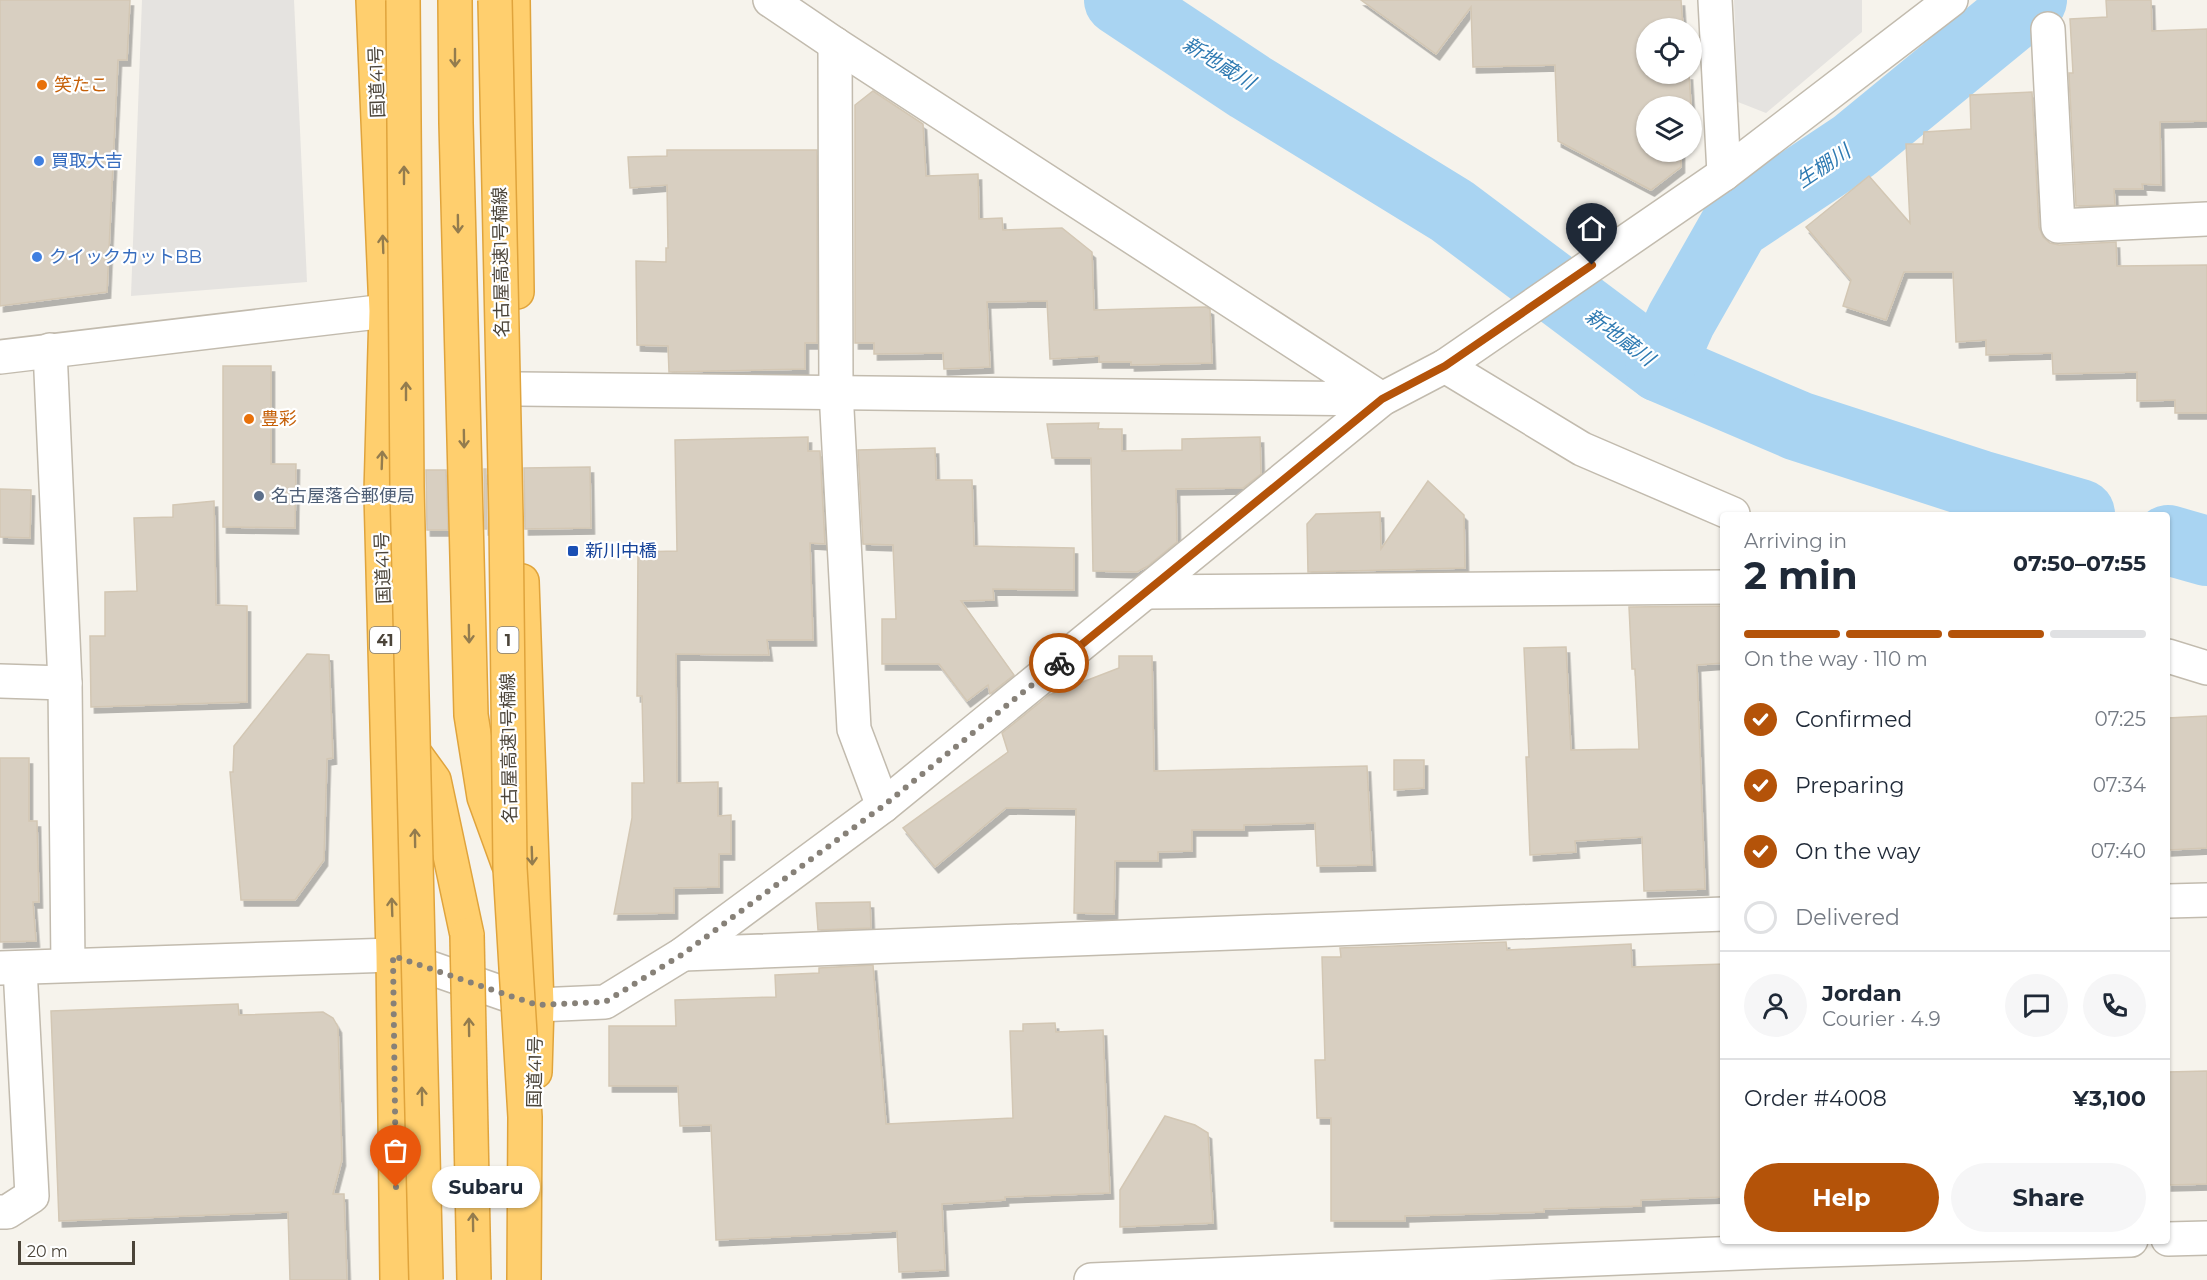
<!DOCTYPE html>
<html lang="en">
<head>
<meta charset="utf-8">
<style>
  body { margin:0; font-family:Montserrat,"Noto Sans JP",sans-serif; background:#f6f6f7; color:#1f2937; height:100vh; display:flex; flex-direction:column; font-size:22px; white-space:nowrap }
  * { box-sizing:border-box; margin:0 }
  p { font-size:20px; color:#747a83 }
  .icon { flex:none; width:33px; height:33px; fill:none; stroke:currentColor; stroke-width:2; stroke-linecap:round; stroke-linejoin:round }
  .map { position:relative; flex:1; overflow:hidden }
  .details { position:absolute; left:1720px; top:512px; width:450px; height:732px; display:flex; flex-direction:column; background:#fff; border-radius:6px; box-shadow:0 2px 4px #0004 }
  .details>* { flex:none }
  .controls { position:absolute; left:1636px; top:18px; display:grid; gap:12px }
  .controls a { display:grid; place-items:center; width:66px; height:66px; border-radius:50%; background:#fff; box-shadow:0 2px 4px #0004; font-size:30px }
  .scale { position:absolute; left:18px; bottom:15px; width:117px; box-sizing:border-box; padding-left:6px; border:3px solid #4b4439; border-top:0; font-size:16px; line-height:21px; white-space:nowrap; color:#4b4439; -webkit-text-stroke:4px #fff; paint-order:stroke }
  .pin { position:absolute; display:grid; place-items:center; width:51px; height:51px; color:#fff; margin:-62px -26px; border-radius:50% 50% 50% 0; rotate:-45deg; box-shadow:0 0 6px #0007 }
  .pin .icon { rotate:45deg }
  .courier { position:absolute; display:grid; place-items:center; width:60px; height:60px; margin:-30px; border:4px solid #b45309; border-radius:50%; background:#fff; color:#222; box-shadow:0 2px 8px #0007 }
  .bubble { position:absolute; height:42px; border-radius:21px; background:#fff; box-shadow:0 2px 4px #0004; font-size:20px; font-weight:700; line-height:42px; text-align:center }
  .head em { font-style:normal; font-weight:700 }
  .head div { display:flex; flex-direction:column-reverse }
  .head { display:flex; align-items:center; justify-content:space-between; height:102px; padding:0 24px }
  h1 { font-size:39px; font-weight:700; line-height:45px }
  .bar { display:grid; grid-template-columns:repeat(4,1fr); gap:9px 6px; align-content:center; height:72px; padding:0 24px }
  .bar i { height:8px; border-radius:4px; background:#e0e1e3 }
  .bar .current { background:#b45309 }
  .bar p { grid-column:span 4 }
  .line { display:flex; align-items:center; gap:15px; padding:0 24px; border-top:2px solid #e0e1e3 }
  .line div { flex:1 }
  .round { display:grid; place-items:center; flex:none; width:63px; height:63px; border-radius:32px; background:#f6f6f7 }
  ol { padding:0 24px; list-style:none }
  li { display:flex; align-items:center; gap:18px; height:66px }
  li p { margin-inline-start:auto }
  li .icon { padding:6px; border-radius:50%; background:#b45309; color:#fff; stroke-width:4 }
  li:last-child { color:#747a83 }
  li i { width:33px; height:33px; border:3px solid #e0e1e3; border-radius:50% }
  .action { display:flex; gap:12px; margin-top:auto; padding:12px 24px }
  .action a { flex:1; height:69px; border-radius:36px; background:#b45309; color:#fff; font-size:24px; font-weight:700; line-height:69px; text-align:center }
  .action a+a { background:#f6f6f7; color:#1f2937 }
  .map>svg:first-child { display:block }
</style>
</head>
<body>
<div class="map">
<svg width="2207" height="1280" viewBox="0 0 2207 1280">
  <defs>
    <filter id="shadow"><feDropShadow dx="3.5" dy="6" stdDeviation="0" flood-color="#0004"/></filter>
  </defs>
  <rect width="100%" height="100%" fill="#f6f3ec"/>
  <g fill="#e5e3e0">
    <path d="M142,0H294L307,282L131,296Z"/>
    <path d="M1734,0H1862V32L1766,113L1738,102Z"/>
  </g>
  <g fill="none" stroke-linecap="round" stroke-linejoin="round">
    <g stroke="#a9d4f2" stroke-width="70">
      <path d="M1119,0L1250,87L1452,211L1660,367L1798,426L1980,485L2080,514"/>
      <path d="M1660,367L1681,320L1735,225L1854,146L2032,0"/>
      <path d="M2168,540L2207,551"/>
    </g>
  </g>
  <g fill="#d8cfc1" stroke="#d3c7b4" stroke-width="1.5" filter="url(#shadow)">
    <path d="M0,0H130L127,60H118L107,292L0,306Z"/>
    <path d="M1361,0H1681L1683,28H1647V74H1689L1691,106H1647V152H1681V167L1651,190L1558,141L1555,65L1473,67L1471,7L1436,54Z"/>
    <path d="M2106,0H2151L2152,31L2207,29V121L2160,122L2161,185L2142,184L2143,189H2114L2115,205L2076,206L2069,76V73H2073L2070,19L2107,17Z"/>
    <path d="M873,91L923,124L926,176L978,174L979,219L1002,218L1003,230L1062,228L1092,252L1094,310L1206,307L1210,309L1212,363L1131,365V362H1099V356L1050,359L1047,301L987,302L990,367L944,369L943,353L874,354V343H855V105Z"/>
    <path d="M2032,92L2039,227L2043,237L2050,243L2059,245L2116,242L2117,266L2207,265V413H2175V400L2137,401V372L2053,374L2052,353L1986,355V340L1956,342L1953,272H1904L1886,320L1843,306L1851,280L1806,227L1869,176L1910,223L1906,144H1923L1924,132L1971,129L1970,95Z"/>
    <path d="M667,150H817V343H805V369L669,372L668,346L637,345L636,261L666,262V248H668L667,185L630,188L628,157L667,156Z"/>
    <path d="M223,366H271V464H296L295,528L223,527Z"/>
    <path d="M1099,423L1098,429H1122V451L1182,450V439L1260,437L1261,474L1243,488L1176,489L1177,542L1148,566L1137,572L1093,571L1091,458H1052L1047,424Z"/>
    <path d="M808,437V451H820L825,544L810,543L813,640H767L769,655L676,654L677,783L718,782V816L731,815V854H719V887L674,888V913L614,914L632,818V783H644L642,696H637L638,552L677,551L675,440Z"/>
    <path d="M935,448L936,480H972L974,546L1074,548V590L993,589L994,600L961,601L1014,675L990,694L988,685L967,701L939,664H882V619H896L893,545L863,544L858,450Z"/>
    <path d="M590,467L591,528L525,529L524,468Z"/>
    <path d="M484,469H486L487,529H485Z"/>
    <path d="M426,470H446L448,530H427Z"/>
    <path d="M1428,481L1464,515L1465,568L1308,572L1307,524L1316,514L1380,512L1381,549Z"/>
    <path d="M0,489L31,490L30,538L0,537Z"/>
    <path d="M214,501L216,605L247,606V702L91,707L90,636H105V592L137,591L134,518L173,517V505Z"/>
    <path d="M1724,606V663L1697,665L1705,889L1644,891L1642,837L1575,841L1576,852L1530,855L1526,757H1529L1524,648L1566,647L1571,750L1639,749L1635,669H1632L1629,607Z"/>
    <path d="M307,654L329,655L333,758L327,759L324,860L295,900H241L230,772H233L234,746Z"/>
    <path d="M1119,656H1152L1154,771L1367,766L1372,865L1317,866L1315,823L1244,825V830H1192V851L1158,852V861H1115L1114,914L1074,913L1076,809L1006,808L935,867L903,828L1008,752L1002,733L1049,695L1119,668Z"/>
    <path d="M2207,716V848L2168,850V718Z"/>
    <path d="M0,758H29V821H37L39,902H33L36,941L0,942Z"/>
    <path d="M1394,760H1424V788L1394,790Z"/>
    <path d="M870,902L871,928L818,930L816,903Z"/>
    <path d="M1506,942L1507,950L1631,944L1632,967L1724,964V1197L1641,1200V1206L1544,1209V1212L1405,1216V1221H1331V1118H1317L1315,1060H1325L1322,957H1341L1340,948Z"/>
    <path d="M873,965L886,1124L1013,1118L1010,1031H1023V1024L1055,1023L1056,1032L1103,1030L1110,1193L1005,1197V1200L942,1204L945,1270L899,1272L897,1231L716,1240L711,1125L680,1126L678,1086H609V1026H676L675,1000L776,997L775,975L819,973V968Z"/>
    <path d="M238,1004L239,1015L323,1012L333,1018L338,1027L342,1160L333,1194H344L347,1280H290L288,1212L59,1221L51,1011Z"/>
    <path d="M2207,1071V1184L2168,1185V1072Z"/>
    <path d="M1165,1116L1195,1125L1208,1133L1213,1223L1120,1227V1190Z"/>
  </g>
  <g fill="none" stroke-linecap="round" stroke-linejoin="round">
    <defs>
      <g id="minor">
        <path d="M1715,0L1724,174"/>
        <path d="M2048,29L2058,226L2207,219"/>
        <path d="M835,44L836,391L854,729L883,806"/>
        <path d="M50,350L65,683L68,965"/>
        <path d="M0,357L386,311"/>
        <path d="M1445,366L1582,449L1733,514"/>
        <path d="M519,389L1382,399L835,44L770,0"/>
        <path d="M1146,592L1724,587"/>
        <path d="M2168,656L2207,668"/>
        <path d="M0,681L65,683"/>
        <path d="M2168,901L2207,900"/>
        <path d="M683,954L1724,914"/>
        <path d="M0,968L393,955L537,1005L605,1002L683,954L883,806L1382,399L1445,366L1724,174L1951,0"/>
        <path d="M0,1212H7L32,1196L20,968"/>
        <path d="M2168,1239L2207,1238"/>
        <path d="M1091,1280L1764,1252L2131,1240"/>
      </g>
      <g id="highway">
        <path d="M373,0L386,311L381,493L393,955L397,1280"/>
        <path d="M455,0L456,123L471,715L484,797L508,863"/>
        <path d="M513,0L517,292"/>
        <path d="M522,581L537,1005L535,1072"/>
        <path d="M405,740L434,780L467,935"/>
      </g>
    </defs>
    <use href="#minor" stroke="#c2bbae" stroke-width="36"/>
    <use href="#highway" stroke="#e0a43c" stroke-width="36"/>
    <use href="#minor" stroke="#fff" stroke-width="33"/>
    <use href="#highway" stroke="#ffcf6e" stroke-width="33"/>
    <defs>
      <g id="highway-bridge">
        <path d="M403,0L407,487L426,1280"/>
        <path d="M495,0L506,517L510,868L525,1117L524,1280"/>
        <path d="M467,935L474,1280"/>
      </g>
    </defs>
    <use href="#highway-bridge" stroke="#e0a43c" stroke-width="36" stroke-linecap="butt"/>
    <use href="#highway-bridge" stroke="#ffcf6e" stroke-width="33"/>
  </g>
  <defs><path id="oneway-shaft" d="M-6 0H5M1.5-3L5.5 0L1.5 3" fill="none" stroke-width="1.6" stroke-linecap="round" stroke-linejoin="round" transform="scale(1.5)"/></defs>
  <g stroke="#937c4e">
    <use href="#oneway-shaft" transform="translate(455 58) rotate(90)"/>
    <use href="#oneway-shaft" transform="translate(404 175) rotate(-90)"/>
    <use href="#oneway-shaft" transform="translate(458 224) rotate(89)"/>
    <use href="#oneway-shaft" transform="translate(383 244) rotate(-92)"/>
    <use href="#oneway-shaft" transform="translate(406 391) rotate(-90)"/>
    <use href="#oneway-shaft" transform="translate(464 439) rotate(89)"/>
    <use href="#oneway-shaft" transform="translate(382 460) rotate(-88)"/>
    <use href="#oneway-shaft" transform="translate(469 634) rotate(89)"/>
    <use href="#oneway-shaft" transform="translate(415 838) rotate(-91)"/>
    <use href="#oneway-shaft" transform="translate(532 856) rotate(88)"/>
    <use href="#oneway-shaft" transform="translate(392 907) rotate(-92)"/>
    <use href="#oneway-shaft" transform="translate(469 1027) rotate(-91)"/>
    <use href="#oneway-shaft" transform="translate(422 1096) rotate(-91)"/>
    <use href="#oneway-shaft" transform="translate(473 1222) rotate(-91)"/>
  </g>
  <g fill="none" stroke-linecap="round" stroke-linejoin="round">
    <path stroke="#878178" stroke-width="6" stroke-dasharray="0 10.8" d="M396,1187L393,956L537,1005L605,1002L683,954L883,806L1059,663"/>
    <path stroke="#b45309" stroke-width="8" d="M1059,663L1382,399L1445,366L1592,265"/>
  </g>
  <g fill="#e8710a" stroke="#fff" stroke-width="2">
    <circle cx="42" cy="85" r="6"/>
    <circle cx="249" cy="419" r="6"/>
  </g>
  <g fill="#3f7fe0" stroke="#fff" stroke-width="2">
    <circle cx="39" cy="161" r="6"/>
    <circle cx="37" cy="257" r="6"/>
  </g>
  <circle fill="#5c6f8a" stroke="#fff" stroke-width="2" cx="259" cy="496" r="6"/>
  <rect fill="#1a4fb4" stroke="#fff" stroke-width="2" x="567" y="545" width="12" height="12" rx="3"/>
  <g text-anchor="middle" stroke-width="4.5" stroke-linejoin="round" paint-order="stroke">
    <g fill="#fff" stroke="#817c74" stroke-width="1.5">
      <rect x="370" y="627" width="30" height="26" rx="4.5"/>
      <rect x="497.5" y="627" width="21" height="26" rx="4.5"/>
    </g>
    <g font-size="16" font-weight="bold" fill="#4b4439">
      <text x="385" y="646">41</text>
      <text x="508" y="646">1</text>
    </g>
    <g font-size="18" fill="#4b4439" stroke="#fff">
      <text transform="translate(377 82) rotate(-92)" y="6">国道41号</text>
      <text transform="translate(501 262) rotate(-91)" y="6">名古屋高速1号楠線</text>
      <text transform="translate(383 568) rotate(-92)" y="6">国道41号</text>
      <text transform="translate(509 748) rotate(-91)" y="6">名古屋高速1号楠線</text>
      <text transform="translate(535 1072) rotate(-89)" y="6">国道41号</text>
    </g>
    <g font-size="18" fill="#c56008" stroke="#fff" text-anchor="start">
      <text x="54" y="91">笑たこ</text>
      <text x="261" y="425">豊彩</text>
    </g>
    <g font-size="18" fill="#366cbe" stroke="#fff" text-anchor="start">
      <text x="51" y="167">買取大吉</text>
      <text x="49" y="263">クイックカットBB</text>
    </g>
    <g font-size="18" fill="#4e5e75" stroke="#fff" text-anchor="start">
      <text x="271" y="502">名古屋落合郵便局</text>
    </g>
    <g font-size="18" fill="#164399" stroke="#fff" text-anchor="start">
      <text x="585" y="557">新川中橋</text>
    </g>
    <g font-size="20" font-style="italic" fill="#2e7ab2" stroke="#fff">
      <text transform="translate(1219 63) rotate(32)" y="7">新地蔵川</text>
      <text transform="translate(1823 166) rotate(-34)" y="7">生棚川</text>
      <text transform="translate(1620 337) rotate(37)" y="7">新地蔵川</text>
    </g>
  </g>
</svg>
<div class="controls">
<a><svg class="icon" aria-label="locate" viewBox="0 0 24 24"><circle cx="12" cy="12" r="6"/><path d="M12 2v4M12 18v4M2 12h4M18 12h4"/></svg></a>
<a><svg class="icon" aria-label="layers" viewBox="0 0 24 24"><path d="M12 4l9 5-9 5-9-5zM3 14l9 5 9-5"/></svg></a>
</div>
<div class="scale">20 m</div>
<div class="pin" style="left:396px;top:1187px;background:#ea580c"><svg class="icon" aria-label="bag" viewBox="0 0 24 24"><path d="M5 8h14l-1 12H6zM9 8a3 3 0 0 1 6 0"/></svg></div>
<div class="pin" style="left:1592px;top:265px;background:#1f2937"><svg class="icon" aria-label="home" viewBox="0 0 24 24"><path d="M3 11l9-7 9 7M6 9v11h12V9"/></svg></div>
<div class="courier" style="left:1059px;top:663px"><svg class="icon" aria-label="bike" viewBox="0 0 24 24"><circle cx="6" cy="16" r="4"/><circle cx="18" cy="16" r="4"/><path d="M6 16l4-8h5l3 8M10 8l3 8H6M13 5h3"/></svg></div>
<div class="bubble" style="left:432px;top:1166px;width:108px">Subaru</div>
<section class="details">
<div class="head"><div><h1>2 min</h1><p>Arriving in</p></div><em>07:50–07:55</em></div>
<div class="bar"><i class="current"></i><i class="current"></i><i class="current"></i><i></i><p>On the way · 110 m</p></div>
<ol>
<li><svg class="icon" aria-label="check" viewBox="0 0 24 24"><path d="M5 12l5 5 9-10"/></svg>Confirmed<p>07:25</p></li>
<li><svg class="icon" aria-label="check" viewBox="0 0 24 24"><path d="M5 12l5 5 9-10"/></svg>Preparing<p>07:34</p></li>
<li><svg class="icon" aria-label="check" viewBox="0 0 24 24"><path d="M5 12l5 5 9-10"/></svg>On the way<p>07:40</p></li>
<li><i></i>Delivered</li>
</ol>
<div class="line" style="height:108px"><a class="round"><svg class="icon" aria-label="person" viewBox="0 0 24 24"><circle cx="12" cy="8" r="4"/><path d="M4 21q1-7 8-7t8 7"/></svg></a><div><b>Jordan</b><p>Courier · 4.9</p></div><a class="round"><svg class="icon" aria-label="chat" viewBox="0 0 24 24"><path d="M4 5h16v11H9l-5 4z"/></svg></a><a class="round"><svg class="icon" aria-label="phone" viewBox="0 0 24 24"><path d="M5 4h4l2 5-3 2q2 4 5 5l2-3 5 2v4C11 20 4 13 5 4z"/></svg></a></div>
<div class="line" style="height:78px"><div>Order #4008</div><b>¥3,100</b></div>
<div class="action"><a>Help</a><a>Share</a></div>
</section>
</div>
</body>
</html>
